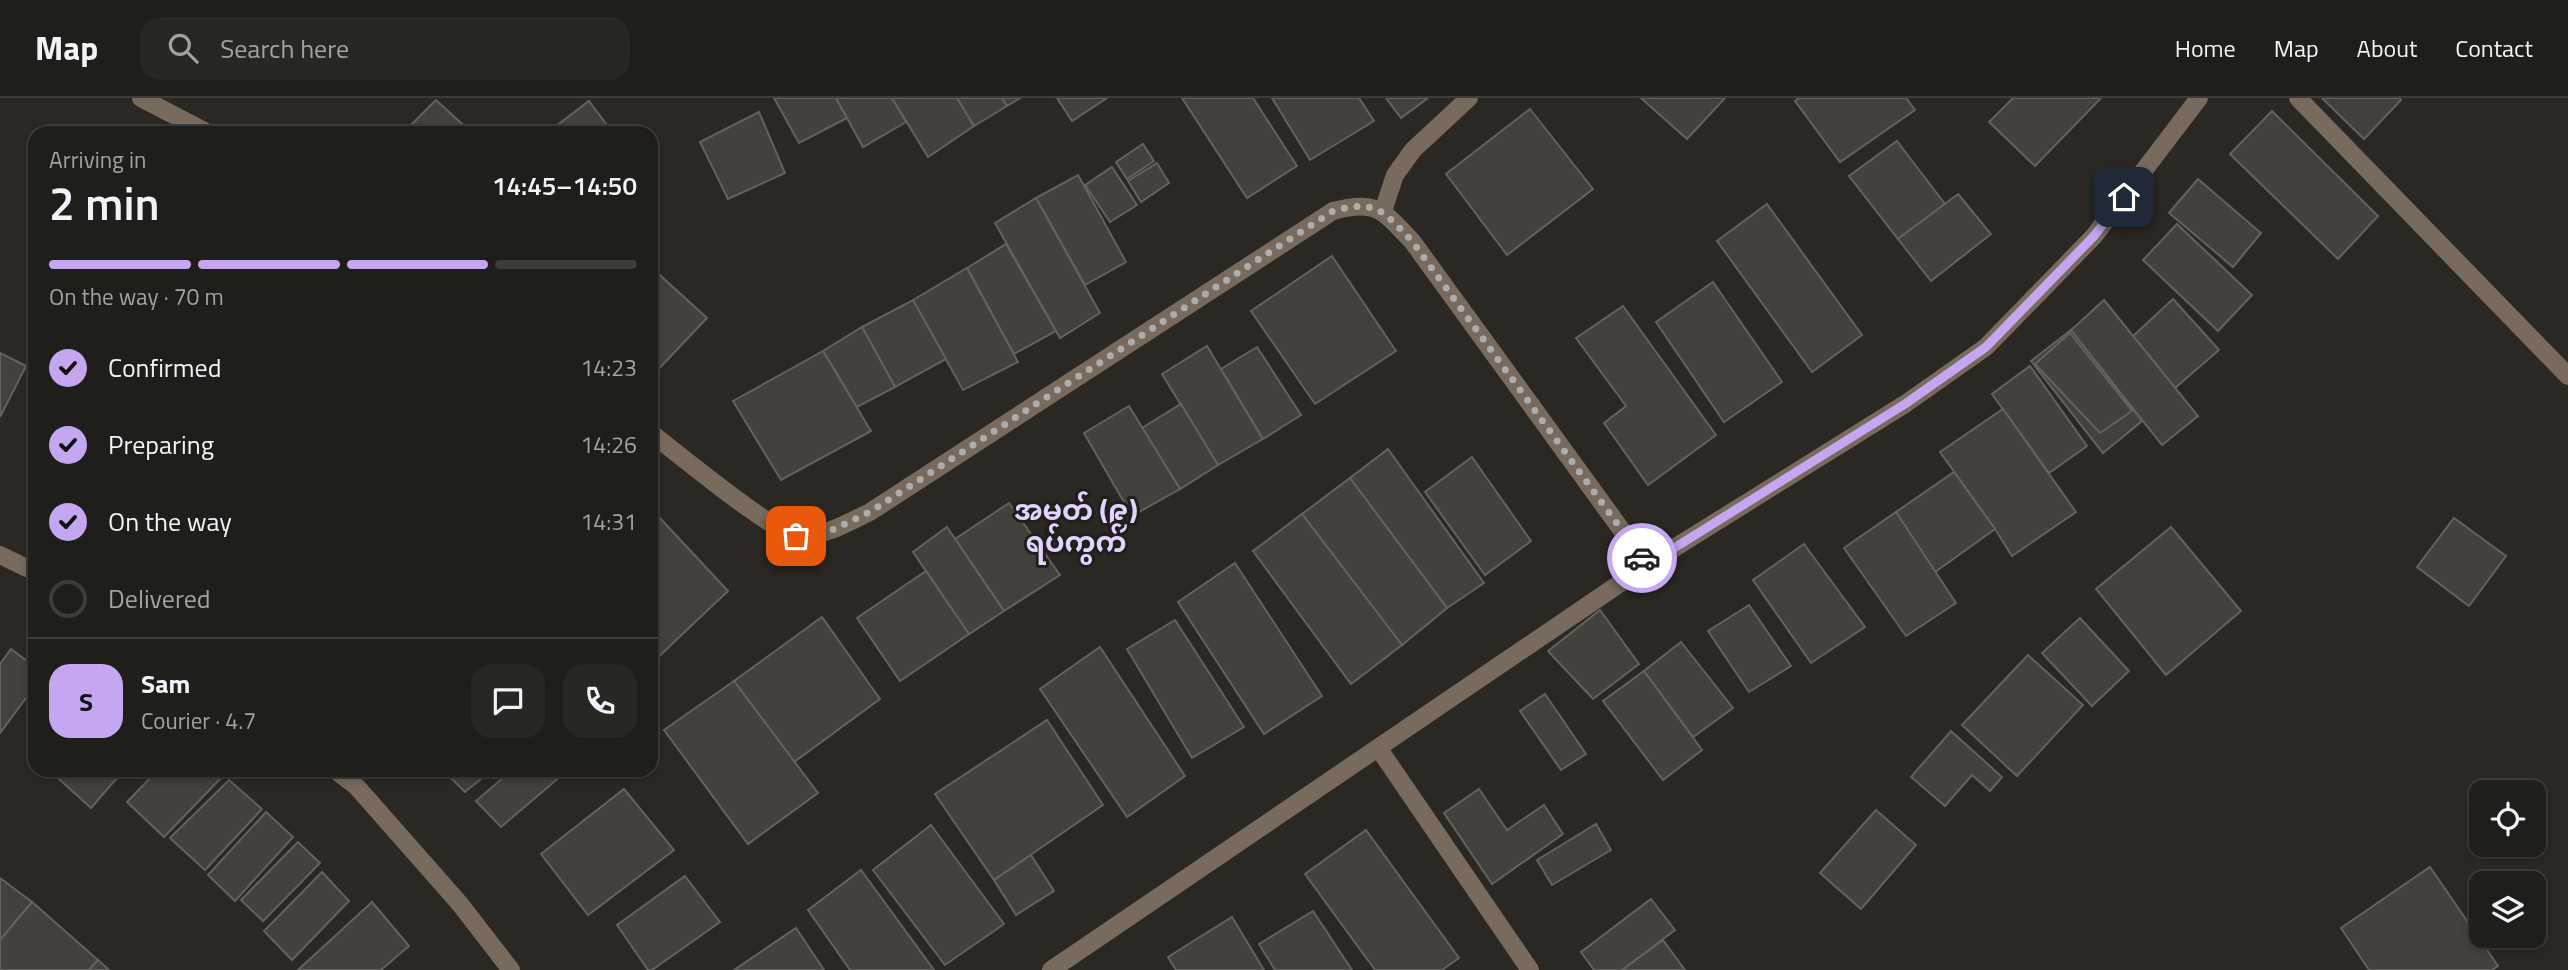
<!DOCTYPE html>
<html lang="en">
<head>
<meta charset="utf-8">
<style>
  body { margin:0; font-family:"Titillium Web","Noto Sans Myanmar",sans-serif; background:#282724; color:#f1f3f6; height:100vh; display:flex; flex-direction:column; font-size:26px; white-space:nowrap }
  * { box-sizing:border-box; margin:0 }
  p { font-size:23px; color:#a2a2a3 }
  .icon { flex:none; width:38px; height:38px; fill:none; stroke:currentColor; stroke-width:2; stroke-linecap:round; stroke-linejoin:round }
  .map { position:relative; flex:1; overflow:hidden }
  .side { position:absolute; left:28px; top:28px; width:630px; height:651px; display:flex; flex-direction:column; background:#201e1b; border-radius:21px; box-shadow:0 4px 10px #0003,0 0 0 2px #3d3c3a }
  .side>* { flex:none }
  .fabs { position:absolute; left:2469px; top:682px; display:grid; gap:14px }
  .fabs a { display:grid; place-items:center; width:77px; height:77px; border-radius:14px; background:#201e1b; box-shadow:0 4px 10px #0003,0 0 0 2px #3d3c3a; font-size:35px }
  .pin { position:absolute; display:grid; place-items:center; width:60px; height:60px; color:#fff; margin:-30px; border-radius:14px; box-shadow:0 4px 10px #0006 }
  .courier { position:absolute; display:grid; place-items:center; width:70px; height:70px; margin:-35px; border:5px solid #c5a6f0; border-radius:50%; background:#fff; color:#222; box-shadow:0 2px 9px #0007 }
  .head em { font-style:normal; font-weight:600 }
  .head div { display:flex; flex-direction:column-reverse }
  .head { display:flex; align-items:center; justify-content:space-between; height:119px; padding:0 21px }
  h1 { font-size:46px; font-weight:600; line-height:52px }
  .bar { display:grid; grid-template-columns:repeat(4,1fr); gap:10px 7px; align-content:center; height:84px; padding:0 21px }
  .bar i { height:9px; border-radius:5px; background:#3d3c3a }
  .bar .selected { background:#c5a6f0 }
  .bar p { grid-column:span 4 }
  .line { display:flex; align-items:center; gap:18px; padding:0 21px; border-top:2px solid #3d3c3a }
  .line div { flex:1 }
  .round { display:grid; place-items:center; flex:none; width:74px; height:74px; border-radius:21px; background:#282724 }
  ol { padding:0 21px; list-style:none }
  li { display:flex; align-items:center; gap:21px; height:77px }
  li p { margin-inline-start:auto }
  li .icon { padding:7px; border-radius:50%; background:#c5a6f0; color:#111; stroke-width:4 }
  li:last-child { color:#a2a2a3 }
  li i { width:38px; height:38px; border:4px solid #3d3c3a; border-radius:50% }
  header { display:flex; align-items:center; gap:42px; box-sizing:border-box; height:98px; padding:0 35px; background:#201e1b; border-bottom:2px solid #3d3c3a }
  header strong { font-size:33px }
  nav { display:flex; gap:38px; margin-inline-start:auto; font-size:24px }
  .search { width:490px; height:63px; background:#282724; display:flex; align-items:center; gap:18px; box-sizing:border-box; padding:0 24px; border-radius:21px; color:#a2a2a3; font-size:26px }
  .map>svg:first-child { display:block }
</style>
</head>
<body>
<header>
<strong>Map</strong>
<div class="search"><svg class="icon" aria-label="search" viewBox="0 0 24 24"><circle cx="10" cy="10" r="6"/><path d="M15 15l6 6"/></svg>Search here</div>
<nav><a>Home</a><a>Map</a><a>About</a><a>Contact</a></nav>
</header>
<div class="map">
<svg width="2568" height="872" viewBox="0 0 2568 872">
  <rect width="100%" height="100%" fill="#2b2824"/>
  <g fill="#44403c" stroke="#65615d" stroke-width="2">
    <path d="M774,0H836L847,20L799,45Z"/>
    <path d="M836,0H892L906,24L863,49Z"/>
    <path d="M892,0H957L974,28L928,59Z"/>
    <path d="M957,0H1002L1007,8L974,28Z"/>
    <path d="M1002,0H1020L1007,8Z"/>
    <path d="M1057,0H1107L1072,23Z"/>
    <path d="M1182,0H1253L1297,68L1247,100Z"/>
    <path d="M1272,0H1359L1374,23L1310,62Z"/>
    <path d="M1386,0H1428L1401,20Z"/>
    <path d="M1641,0H1725L1687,41Z"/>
    <path d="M1799,0H1906L1915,12L1840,64L1795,3Z"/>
    <path d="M2013,0H2101L2035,68L1989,24Z"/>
    <path d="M2322,0H2399L2401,2L2364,41Z"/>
    <path d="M436,2L472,35H403Z"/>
    <path d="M589,3L607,27L597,35H547Z"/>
    <path d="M1530,11L1593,91L1507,157L1446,76Z"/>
    <path d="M2272,13L2378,118L2338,161L2230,56Z"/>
    <path d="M759,14L785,75L728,101L700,44Z"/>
    <path d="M1897,43L1945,106L1898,141L1849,78Z"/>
    <path d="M1143,46L1154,63L1127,81L1116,64Z"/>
    <path d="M1157,65L1169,85L1141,104L1128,83Z"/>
    <path d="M1112,69L1137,107L1110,124L1085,87Z"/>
    <path d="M1078,77L1126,164L1085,187L1036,100Z"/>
    <path d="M2198,81L2261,135L2233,169L2169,115Z"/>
    <path d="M1958,96L1991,136L1931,183L1898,141Z"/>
    <path d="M1036,100L1100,215L1060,240L995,125Z"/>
    <path d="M1767,106L1862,237L1812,274L1717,143Z"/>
    <path d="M2177,126L2252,197L2218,233L2143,162Z"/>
    <path d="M1006,146L1056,233L1014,256L967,170Z"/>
    <path d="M1332,158L1396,253L1315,306L1251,213Z"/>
    <path d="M651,169L707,220L651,279Z"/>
    <path d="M967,170L1018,264L963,292L913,202Z"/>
    <path d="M1713,184L1782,284L1724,324L1656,224Z"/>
    <path d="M2173,201L2219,252L2175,290L2133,238Z"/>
    <path d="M913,202L946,261L895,289L862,229Z"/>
    <path d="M2104,202L2198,318L2162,347L2071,232Z"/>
    <path d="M1623,208L1716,337L1648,387L1604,325L1626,308L1576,240Z"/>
    <path d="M862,229L895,289L857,309L823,253Z"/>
    <path d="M2071,232L2142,323L2103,355L2031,263Z"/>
    <path d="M2070,235L2132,313L2100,335L2035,266Z"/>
    <path d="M1207,248L1263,341L1218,367L1162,276Z"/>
    <path d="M1257,249L1301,317L1263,341L1221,271Z"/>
    <path d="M823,253L871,333L781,382L733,303Z"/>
    <path d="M0,255L26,268L0,319Z"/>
    <path d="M2030,268L2087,348L2049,375L1992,296Z"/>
    <path d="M1181,306L1218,367L1180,391L1142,330Z"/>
    <path d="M1129,308L1180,391L1132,418L1084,335Z"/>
    <path d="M2003,311L2076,414L2012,458L1995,431L1940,354Z"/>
    <path d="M1388,351L1484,485L1447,510L1350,380Z"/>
    <path d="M1472,359L1531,443L1485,477L1425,394Z"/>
    <path d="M1954,374L1995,431L1935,474L1896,414Z"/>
    <path d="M1350,380L1447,510L1402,547L1302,416Z"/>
    <path d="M1009,405L1060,477L1004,513L955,441Z"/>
    <path d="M1896,414L1956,505L1906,538L1844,450Z"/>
    <path d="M1302,416L1402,547L1351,586L1253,453Z"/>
    <path d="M658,418L728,493L651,566V426Z"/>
    <path d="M2454,420L2506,458L2469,508L2417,469Z"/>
    <path d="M947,429L1004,513L969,536L913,454Z"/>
    <path d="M2171,429L2241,513L2166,577L2096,491Z"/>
    <path d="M1804,446L1865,529L1811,565L1753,482Z"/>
    <path d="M1235,465L1322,598L1264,636L1178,504Z"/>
    <path d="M926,473L969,536L900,583L857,520Z"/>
    <path d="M1749,507L1791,568L1749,594L1708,533Z"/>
    <path d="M1600,512L1639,566L1593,601L1548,553Z"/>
    <path d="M822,519L880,601L794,664L734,583Z"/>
    <path d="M2080,520L2129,573L2092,608L2042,555Z"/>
    <path d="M1175,522L1244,629L1192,660L1127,551Z"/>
    <path d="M1681,544L1733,610L1693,639L1644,573Z"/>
    <path d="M1100,549L1185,678L1127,719L1040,591Z"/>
    <path d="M11,551L35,569V588L0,635V566Z"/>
    <path d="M2028,557L2083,607L2017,678L1962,627Z"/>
    <path d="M1644,573L1702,652L1663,682L1603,603Z"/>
    <path d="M734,583L818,695L748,746L664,632Z"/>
    <path d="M1545,596L1586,656L1561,672L1520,613Z"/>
    <path d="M1047,622L1103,707L994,782L935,696Z"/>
    <path d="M1951,633L2002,679L1990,693L1972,677L1945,708L1911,679Z"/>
    <path d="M49,672H124L91,710Z"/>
    <path d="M158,672H211L220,681L164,739L127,704Z"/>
    <path d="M452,672H492L465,694L447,676Z"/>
    <path d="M512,672H568L501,729L476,703Z"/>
    <path d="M229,682L262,711L205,772L170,740Z"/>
    <path d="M624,691L674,752L588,817L541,756Z"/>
    <path d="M1479,691L1507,732L1544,707L1563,736L1492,786L1444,715Z"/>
    <path d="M1876,712L1916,747L1861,811L1820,775Z"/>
    <path d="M266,714L293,739L235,803L208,777Z"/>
    <path d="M1596,726L1611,752L1552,787L1537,762Z"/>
    <path d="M931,727L1004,826L945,867L873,772Z"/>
    <path d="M1366,732L1459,860L1442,872H1375L1305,776Z"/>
    <path d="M298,744L320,765L263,823L241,802Z"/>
    <path d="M1031,757L1054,793L1016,817L994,782Z"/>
    <path d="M2430,769L2498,868L2492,872H2369L2341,830Z"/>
    <path d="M861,772L934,872H850L808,812Z"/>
    <path d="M322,774L349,803L292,862L264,833Z"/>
    <path d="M685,778L720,824L652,872H648L617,827Z"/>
    <path d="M0,780L32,804L0,842Z"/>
    <path d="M1651,801L1675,832L1622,872H1594L1581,854Z"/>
    <path d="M32,804L98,862L89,872H0V842Z"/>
    <path d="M372,804L409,848L381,872H298Z"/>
    <path d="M1313,813L1352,872H1275L1259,846Z"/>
    <path d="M1232,819L1264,872H1176L1168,859Z"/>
    <path d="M796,830L824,872H734Z"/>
    <path d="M1663,842L1685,872H1622Z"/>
    <path d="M98,862L109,872H89Z"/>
  </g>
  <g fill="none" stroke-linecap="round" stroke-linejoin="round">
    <g stroke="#786a5d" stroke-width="18">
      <path d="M141,0L208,35"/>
      <path d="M2298,0L2568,278"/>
      <path d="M1383,113L1395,77L1413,52L1469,0"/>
      <path d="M651,335C676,354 774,436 798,438C824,439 847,425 870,414L1333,113C1377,101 1383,113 1412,143L1647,467"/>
      <path d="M0,457L35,474"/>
      <path d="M1379,651L1530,872"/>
      <path d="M335,672L357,689L460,806L511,872"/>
      <path d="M1051,872L1647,467L1905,306L1986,249L2094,138L2199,0"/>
    </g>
  </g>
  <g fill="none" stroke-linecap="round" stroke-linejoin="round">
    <path stroke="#afada9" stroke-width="7" stroke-dasharray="0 12.6" d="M796,438L828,434L870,414L1333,113C1377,101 1383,113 1412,143L1642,460"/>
    <path stroke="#c5a6f0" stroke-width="9" d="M1642,460L1647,467L1905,306L1986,249L2094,138L2124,99"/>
  </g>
  <g text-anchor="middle" stroke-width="6" stroke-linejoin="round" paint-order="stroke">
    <g font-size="28" font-weight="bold" fill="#e3d2fd" stroke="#221e1b">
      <text x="1076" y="422">အမှတ် (၉)<tspan x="1076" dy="32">ရပ်ကွက်</tspan></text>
    </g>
  </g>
</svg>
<div class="fabs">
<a><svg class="icon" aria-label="locate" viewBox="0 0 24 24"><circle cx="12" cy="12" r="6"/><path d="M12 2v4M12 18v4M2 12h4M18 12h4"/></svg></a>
<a><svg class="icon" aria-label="layers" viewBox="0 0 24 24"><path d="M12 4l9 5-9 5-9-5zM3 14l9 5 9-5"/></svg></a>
</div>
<div class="pin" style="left:796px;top:438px;background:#ea580c"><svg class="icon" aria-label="bag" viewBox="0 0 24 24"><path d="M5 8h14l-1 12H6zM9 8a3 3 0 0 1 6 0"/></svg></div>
<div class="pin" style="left:2124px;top:99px;background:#1f2937"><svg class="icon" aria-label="home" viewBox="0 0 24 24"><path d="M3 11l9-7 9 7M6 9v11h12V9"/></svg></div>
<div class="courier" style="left:1642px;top:460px"><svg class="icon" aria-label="car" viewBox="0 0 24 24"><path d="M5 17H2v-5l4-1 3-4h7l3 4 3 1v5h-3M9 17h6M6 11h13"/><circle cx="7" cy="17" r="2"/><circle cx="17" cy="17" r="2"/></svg></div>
<section class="side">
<div class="head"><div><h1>2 min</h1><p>Arriving in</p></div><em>14:45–14:50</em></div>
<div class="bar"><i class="selected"></i><i class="selected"></i><i class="selected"></i><i></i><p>On the way · 70 m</p></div>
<ol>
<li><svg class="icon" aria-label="check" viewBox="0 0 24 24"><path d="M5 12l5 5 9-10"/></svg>Confirmed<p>14:23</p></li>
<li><svg class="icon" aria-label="check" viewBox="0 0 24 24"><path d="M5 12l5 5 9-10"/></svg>Preparing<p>14:26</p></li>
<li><svg class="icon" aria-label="check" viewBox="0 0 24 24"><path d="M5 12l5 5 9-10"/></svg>On the way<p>14:31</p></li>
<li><i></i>Delivered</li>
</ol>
<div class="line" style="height:126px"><b class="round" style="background:#c5a6f0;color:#111">S</b><div><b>Sam</b><p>Courier · 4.7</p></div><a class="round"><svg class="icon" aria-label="chat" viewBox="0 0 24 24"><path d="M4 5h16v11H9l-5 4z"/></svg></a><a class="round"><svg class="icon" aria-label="phone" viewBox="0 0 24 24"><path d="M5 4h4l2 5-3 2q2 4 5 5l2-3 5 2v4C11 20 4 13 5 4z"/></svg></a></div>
</section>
</div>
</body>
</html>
